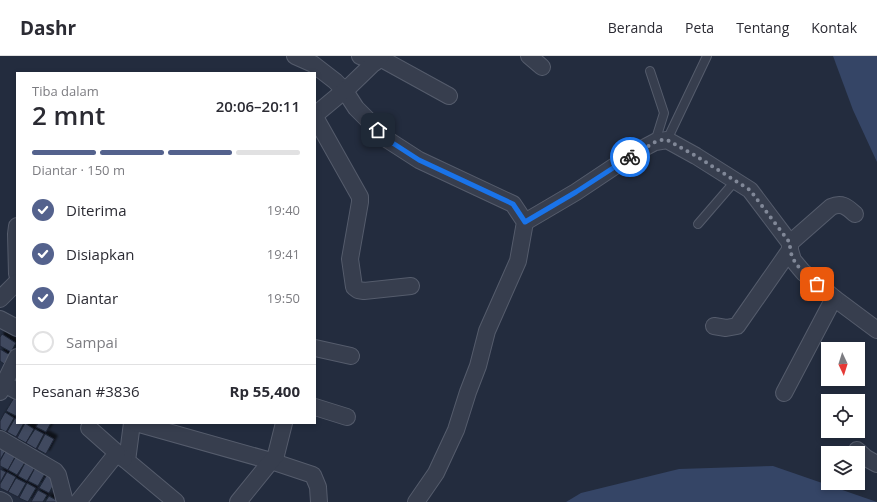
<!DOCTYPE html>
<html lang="id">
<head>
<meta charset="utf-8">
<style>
  body { margin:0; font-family:"Open Sans",sans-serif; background:#f7f7f7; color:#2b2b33; height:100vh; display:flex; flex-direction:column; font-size:15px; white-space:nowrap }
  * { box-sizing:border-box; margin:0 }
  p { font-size:13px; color:#7c7c81 }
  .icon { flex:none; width:22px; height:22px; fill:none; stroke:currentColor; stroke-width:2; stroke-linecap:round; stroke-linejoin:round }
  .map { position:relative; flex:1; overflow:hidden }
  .panel { position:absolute; left:16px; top:16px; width:300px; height:352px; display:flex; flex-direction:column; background:#fff; border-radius:0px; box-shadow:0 2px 6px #0003 }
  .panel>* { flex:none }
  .needle { width:26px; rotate:176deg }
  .fabs { position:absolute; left:821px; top:286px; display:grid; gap:8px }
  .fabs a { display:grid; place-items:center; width:44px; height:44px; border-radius:0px; background:#fff; box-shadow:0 2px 6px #0003; font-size:20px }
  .pin { position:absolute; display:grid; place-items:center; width:34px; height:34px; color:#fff; margin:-17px; border-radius:8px; box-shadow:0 2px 6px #0006 }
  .courier { position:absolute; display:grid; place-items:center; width:40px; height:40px; margin:-20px; border:3px solid #1a73e8; border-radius:50%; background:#fff; color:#222; box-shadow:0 1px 5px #0007 }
  .head em { font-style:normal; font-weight:600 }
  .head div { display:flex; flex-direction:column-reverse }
  .head { display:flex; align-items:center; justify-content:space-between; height:68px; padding:0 16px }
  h1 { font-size:26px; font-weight:600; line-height:30px }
  .bar { display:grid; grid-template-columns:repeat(4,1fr); gap:6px 4px; align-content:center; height:48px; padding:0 16px }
  .bar i { height:5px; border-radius:3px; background:#e1e1e2 }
  .bar .active { background:#54628d }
  .bar p { grid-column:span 4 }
  .line { display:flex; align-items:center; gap:10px; padding:0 16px; border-top:1px solid #e1e1e2 }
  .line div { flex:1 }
  ol { padding:0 16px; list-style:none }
  li { display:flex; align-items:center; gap:12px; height:44px }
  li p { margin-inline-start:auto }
  li .icon { padding:4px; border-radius:50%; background:#54628d; color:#fff; stroke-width:4 }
  li:last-child { color:#7c7c81 }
  li i { width:22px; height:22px; border:2px solid #e1e1e2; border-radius:50% }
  header { display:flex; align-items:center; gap:24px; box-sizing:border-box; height:56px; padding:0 20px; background:#fff; border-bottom:1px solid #e1e1e2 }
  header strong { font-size:19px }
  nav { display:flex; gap:22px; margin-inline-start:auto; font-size:14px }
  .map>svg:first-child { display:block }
</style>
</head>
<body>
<header>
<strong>Dashr</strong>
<nav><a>Beranda</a><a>Peta</a><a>Tentang</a><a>Kontak</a></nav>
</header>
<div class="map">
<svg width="877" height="446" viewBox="0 0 877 446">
  <defs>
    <filter id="shadow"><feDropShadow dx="3.5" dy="-3.5" stdDeviation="1" flood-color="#0009"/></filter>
  </defs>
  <rect width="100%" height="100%" fill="#232c3e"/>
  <g fill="#354566">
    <path d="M833,0H877V106L853,54Z"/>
    <path d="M773,410L877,446H566L581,437L679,413Z"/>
  </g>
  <g fill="#3f485e" stroke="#1e2535" filter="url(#shadow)">
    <path d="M2,278L16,287L11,296L0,290V281Z"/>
    <path d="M0,293L10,299L4,308L0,305Z"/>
    <path d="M15,340L17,341V357L16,360L6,355Z"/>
    <path d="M5,356L14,362L6,376L0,373V365Z"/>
    <path d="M15,362L17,363V367H24L16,381L7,376Z"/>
    <path d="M25,367L34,373L26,387L17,382Z"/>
    <path d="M38,367H51L46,376L36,371Z"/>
    <path d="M35,373L44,378L36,393L26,387Z"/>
    <path d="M45,378L54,383L46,398L37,393Z"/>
    <path d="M0,391L6,394L0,404Z"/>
    <path d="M6,394L16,399L8,414L0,410V405Z"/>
    <path d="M16,400L26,405L17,419L8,414Z"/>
    <path d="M26,405L36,410L27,425L18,420Z"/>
    <path d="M36,410L46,416L38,430L28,425Z"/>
    <path d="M0,413L6,416L0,427Z"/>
    <path d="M7,416L16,421L8,436L0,432V428Z"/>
    <path d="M48,417L57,423L49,437L39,432Z"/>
    <path d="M16,422L26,427L18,441L8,436Z"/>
    <path d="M27,427L36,432L28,446L19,442Z"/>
    <path d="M38,434L47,439L43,446H31Z"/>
    <path d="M49,440L58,445V446H45Z"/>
  </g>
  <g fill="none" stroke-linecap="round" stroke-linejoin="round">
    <defs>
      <g id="lane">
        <path d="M650,15L664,57L655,86"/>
        <path d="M667,84L707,0"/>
        <path d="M698,168L736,124"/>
      </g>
      <g id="street">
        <path d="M295,0L313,8L335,25L345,35L356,52L388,84L419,104L513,148L525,166L518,205L487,275L478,310L468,336L456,374L436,417L416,446"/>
        <path d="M360,0L376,6"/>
        <path d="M529,0L542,11"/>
        <path d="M380,2L449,40"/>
        <path d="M315,59L351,29L381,0"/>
        <path d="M315,61L360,141V146L350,203L354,231L358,234L364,235L411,230"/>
        <path d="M525,166L576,136L636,96L655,86L667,84L696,100L750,134L790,187V194L793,204L803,216L834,242L877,274"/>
        <path d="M17,170L16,178L17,218"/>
        <path d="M790,187L831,151C842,146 847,151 855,158"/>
        <path d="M0,243L17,226"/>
        <path d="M0,263L17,272"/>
        <path d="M714,270L726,272L737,270L790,194"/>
        <path d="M315,292L351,300"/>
        <path d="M4,328L17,335"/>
        <path d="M0,336L17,301"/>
        <path d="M784,337L834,242"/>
        <path d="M315,351L347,361"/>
        <path d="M132,367L127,405L176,446"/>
        <path d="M136,367L271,405L313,419L318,431L319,446"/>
        <path d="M89,372L124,403"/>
        <path d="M0,383L55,415L58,419L65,446"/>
        <path d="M857,394L866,402L877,408"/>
        <path d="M0,444L4,446"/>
        <path d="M78,446L117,397"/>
        <path d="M238,446L276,399L284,367"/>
      </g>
    </defs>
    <use href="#lane" stroke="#555c6c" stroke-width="10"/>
    <use href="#street" stroke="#555c6c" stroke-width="18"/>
    <use href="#lane" stroke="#373e4e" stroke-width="8"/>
    <use href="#street" stroke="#373e4e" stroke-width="16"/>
  </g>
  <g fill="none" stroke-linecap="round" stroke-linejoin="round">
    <path stroke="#818898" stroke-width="4" stroke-dasharray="0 7.2" d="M630,101L655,86L662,84H667L696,100L750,134L790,187C789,206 804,217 817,228"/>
    <path stroke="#1a73e8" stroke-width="5" d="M378,74L388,84L419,104L513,148L525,166L576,136L630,101"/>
  </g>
</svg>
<div class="fabs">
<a><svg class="needle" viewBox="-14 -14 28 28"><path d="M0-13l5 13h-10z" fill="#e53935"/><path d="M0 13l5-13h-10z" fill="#7c7c81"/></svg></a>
<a><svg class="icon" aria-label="locate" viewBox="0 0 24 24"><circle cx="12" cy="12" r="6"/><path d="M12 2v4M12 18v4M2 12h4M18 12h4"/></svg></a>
<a><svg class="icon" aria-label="layers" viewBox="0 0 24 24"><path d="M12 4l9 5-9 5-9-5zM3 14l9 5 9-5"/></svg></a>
</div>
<div class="pin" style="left:817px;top:228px;background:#ea580c"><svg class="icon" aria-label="bag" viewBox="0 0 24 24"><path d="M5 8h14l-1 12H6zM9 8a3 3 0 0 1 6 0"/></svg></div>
<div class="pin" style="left:378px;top:74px;background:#1f2937"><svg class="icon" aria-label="home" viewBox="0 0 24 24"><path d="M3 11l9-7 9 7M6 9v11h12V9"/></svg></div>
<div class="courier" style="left:630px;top:101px"><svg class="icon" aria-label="bike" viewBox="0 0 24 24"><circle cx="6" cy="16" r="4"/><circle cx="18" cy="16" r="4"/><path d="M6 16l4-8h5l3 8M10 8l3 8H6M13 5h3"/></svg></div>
<section class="panel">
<div class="head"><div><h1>2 mnt</h1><p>Tiba dalam</p></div><em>20:06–20:11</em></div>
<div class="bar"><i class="active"></i><i class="active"></i><i class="active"></i><i></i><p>Diantar · 150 m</p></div>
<ol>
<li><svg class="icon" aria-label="check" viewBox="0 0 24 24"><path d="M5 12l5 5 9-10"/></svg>Diterima<p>19:40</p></li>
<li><svg class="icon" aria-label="check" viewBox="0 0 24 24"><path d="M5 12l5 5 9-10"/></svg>Disiapkan<p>19:41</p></li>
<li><svg class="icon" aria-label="check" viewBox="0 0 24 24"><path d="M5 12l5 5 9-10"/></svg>Diantar<p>19:50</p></li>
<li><i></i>Sampai</li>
</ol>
<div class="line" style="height:52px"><div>Pesanan #3836</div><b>Rp 55,400</b></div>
</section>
</div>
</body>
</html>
